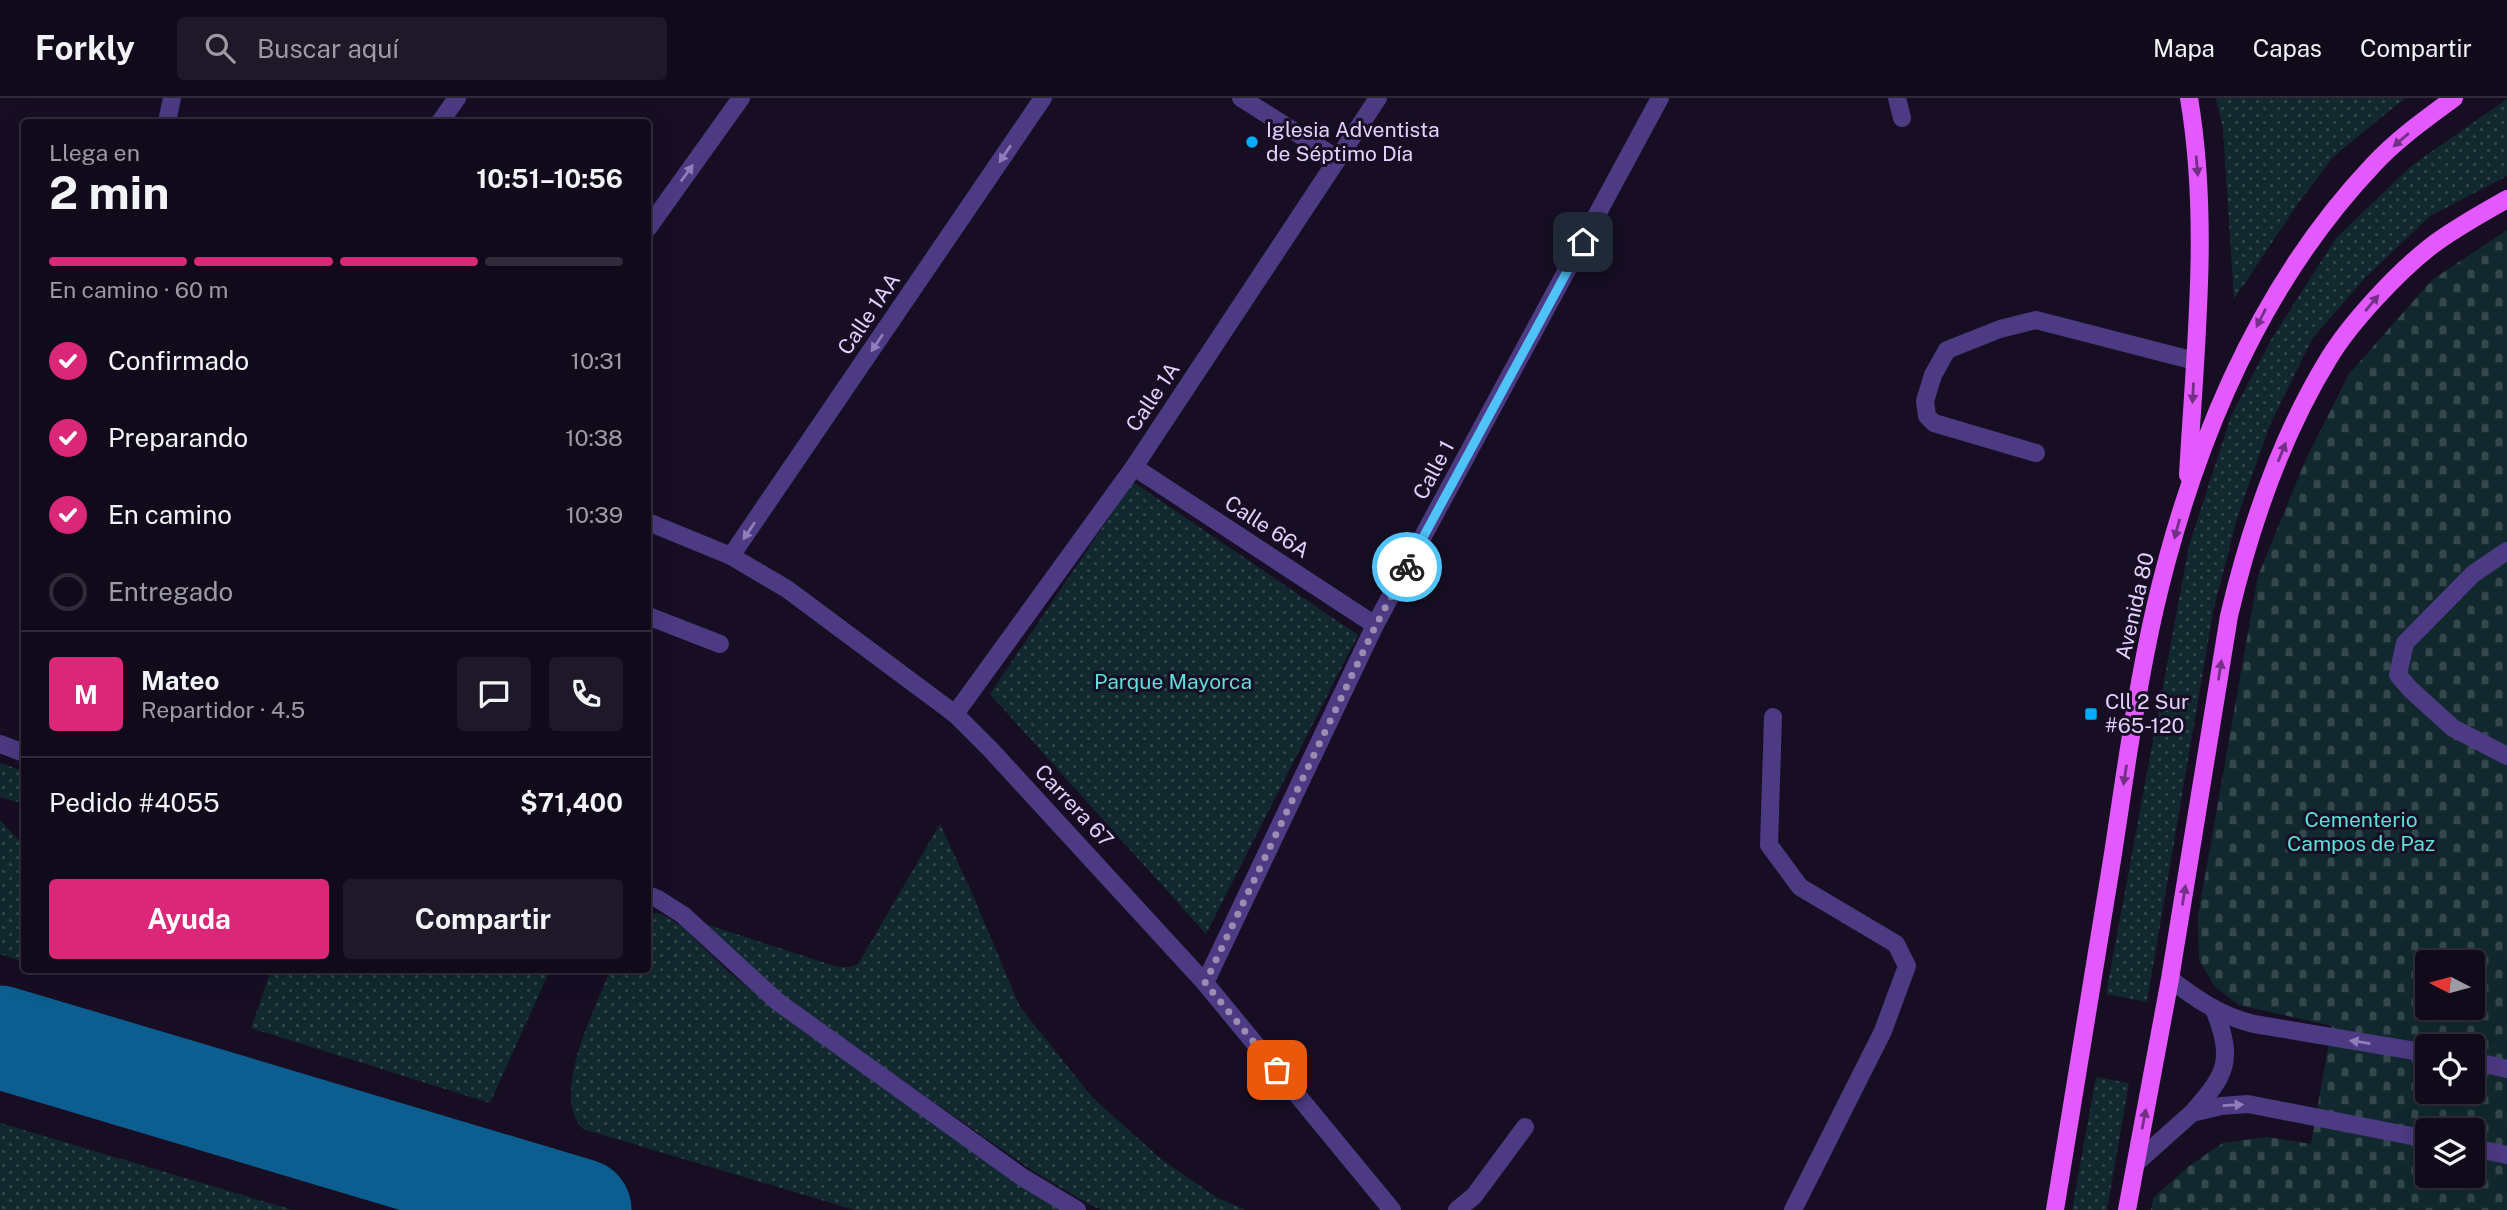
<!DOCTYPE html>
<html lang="es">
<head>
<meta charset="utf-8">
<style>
  body { margin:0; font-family:"Public Sans",sans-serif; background:#1e1828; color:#f1f3f6; height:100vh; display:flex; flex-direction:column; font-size:26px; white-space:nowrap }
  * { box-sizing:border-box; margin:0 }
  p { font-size:23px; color:#9c9aa3 }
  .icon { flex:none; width:38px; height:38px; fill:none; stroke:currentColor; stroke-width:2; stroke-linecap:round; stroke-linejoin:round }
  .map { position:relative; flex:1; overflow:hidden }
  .drawer { position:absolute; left:21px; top:21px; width:630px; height:854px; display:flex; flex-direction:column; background:#110a1b; border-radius:7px; box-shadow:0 7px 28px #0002,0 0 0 2px #302b3a }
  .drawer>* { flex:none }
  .needle { width:46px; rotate:276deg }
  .controls { position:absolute; left:2415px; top:852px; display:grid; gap:14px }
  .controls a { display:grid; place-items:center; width:70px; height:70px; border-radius:7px; background:#110a1b; box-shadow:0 7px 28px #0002,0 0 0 2px #302b3a; font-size:35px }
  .pin { position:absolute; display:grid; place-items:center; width:60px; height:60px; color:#fff; margin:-30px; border-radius:14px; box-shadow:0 4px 10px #0006 }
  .courier { position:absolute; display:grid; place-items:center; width:70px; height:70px; margin:-35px; border:5px solid #4fc3f7; border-radius:50%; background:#fff; color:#222; box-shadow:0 2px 9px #0007 }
  .summary em { font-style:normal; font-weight:700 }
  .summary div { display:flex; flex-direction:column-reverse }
  .summary { display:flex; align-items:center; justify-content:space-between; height:119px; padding:0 28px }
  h1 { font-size:46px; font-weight:700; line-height:52px }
  .bar { display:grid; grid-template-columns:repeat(4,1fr); gap:10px 7px; align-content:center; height:84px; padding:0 28px }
  .bar i { height:9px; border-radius:5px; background:#302b3a }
  .bar .on { background:#db2777 }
  .bar p { grid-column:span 4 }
  .line { display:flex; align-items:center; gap:18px; padding:0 28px; border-top:2px solid #302b3a }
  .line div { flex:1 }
  .round { display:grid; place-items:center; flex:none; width:74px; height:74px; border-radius:7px; background:#1e1828 }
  ol { padding:0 28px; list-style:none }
  li { display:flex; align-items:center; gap:21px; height:77px }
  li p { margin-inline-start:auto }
  li .icon { padding:7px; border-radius:50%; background:#db2777; color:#fff; stroke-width:4 }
  li:last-child { color:#9c9aa3 }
  li i { width:38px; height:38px; border:4px solid #302b3a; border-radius:50% }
  .primary-button { display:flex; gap:14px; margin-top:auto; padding:14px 28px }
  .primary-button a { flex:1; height:80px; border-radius:7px; background:#db2777; color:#fff; font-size:28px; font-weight:700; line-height:80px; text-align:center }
  .primary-button a+a { background:#1e1828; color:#f1f3f6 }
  header { display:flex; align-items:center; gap:42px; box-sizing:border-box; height:98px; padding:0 35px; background:#110a1b; border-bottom:2px solid #302b3a }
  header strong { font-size:33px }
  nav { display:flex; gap:38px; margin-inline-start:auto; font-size:24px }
  .search { width:490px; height:63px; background:#1e1828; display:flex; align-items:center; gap:18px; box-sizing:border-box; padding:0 24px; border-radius:7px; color:#9c9aa3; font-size:26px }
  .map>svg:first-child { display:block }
</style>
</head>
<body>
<header>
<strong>Forkly</strong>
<div class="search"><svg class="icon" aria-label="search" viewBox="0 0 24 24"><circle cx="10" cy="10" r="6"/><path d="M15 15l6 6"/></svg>Buscar aquí</div>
<nav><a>Mapa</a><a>Capas</a><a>Compartir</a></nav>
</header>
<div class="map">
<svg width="2507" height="1112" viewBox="0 0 2507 1112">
  <defs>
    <pattern id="green-dots" width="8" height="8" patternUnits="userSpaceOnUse" patternTransform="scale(1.75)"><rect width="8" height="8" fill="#11292e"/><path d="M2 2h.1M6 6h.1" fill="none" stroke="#33474d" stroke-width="1.8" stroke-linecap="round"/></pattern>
    <pattern id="cemetery-stones" width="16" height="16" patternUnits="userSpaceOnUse" patternTransform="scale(1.75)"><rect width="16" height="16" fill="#11292e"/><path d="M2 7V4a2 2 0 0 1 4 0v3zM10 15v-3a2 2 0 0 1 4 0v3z" fill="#33474d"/></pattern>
  </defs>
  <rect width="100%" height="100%" fill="#170e24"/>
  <g fill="url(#green-dots)">
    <path d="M2216,0H2405L2334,58L2299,104L2234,201L2223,31Z"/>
    <path d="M2507,1V78L2430,118L2365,180L2312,241L2270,327L2237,420L2213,514L2147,904L2106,896L2189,448L2231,318L2272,240L2336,140L2411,68Z"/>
    <path d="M1133,384L1358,537L1206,836L990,596Z"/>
    <path d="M0,665L24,673V702L16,704L0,699Z"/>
    <path d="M0,722L24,748V864L0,856Z"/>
    <path d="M940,726L972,795L1020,909L1092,999L1161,1061L1216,1099L1245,1112H1101L1078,1100L1033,1073L777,895L702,825L838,869H849L858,866Z"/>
    <path d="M657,815L668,819L682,829L729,874L770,908L1021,1082L1074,1112H855L583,1031C549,997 596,910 610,872H648V816Z"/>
    <path d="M271,872H550L490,1005L251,930Z"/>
    <path d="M2096,979L2129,985L2107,1112H2072Z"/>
    <path d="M0,1025L293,1112H0Z"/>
  </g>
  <path fill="url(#cemetery-stones)" fill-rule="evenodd" d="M2507,132V1112H2151L2153,1100L2189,1068L2223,1045L2268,1039L2311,1046L2332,928L2239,907L2215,889L2199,862L2198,818L2258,478L2306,361L2349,276L2432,182ZM2427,864H2473V910H2427ZM2427,948H2473V994H2427ZM2427,1032H2473V1078H2427Z"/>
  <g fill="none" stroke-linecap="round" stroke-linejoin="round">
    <path stroke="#0c5e90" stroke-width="103" d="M0,939L580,1112"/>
    <g stroke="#4c3a83" stroke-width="18">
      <path d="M2036,355L1934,325L1927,318L1925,303L1933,277L1947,252L2000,231L2036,222L2195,263"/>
      <path d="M2507,453L2473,476L2405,545L2398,577L2410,591L2453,630L2507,658"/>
      <path d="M648,518L720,546"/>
      <path d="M1773,619L1769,747L1800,789L1896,846L1907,868L1883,933L1793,1112"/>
      <path d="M0,646L24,655"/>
      <path d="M648,797L658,801L683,817L778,904L1022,1079L1077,1112"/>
      <path d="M2170,881C2196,901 2221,918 2254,926L2427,955"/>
      <path d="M2473,963L2507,971"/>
      <path d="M2192,1015C2227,976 2234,962 2214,911"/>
      <path d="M2473,1050L2507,1057"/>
      <path d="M2136,1065L2192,1015L2221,1008L2248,1006L2427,1041"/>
      <path d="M1457,1112L1474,1098L1525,1029"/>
    </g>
    <g stroke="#4c3a83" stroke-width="18">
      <path d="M1241,0L1338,61"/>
      <path d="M1897,0L1902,20"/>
      <path d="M440,24L457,0"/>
      <path d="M648,130L741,0"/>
      <path d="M1134,369L1375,527"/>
      <path d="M731,458L1043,0"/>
      <path d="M955,616L1134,369L1378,0"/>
      <path d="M1205,885L1375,527L1660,0"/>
    </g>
    <g stroke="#4c3a83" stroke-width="18">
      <path d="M167,24L172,0"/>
      <path d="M648,424L731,458L787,491L955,616L991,652L1205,885L1392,1112"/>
    </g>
    <g stroke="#e359fe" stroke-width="18">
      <path d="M2188,377C2195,252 2210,124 2189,0"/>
      <path d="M2055,1112C2075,996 2093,879 2112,762C2125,678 2136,593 2155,510C2193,347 2258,188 2374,66C2397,41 2427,20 2454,0"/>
      <path d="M2127,1112L2170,881L2229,518C2250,429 2281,338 2329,260C2351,224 2397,175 2430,149C2453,131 2481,116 2507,101"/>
    </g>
  </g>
  <defs><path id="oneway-solid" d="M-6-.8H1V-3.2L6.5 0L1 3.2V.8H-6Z" transform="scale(1.75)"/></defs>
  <g fill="#733086">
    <use href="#oneway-solid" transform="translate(2401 42) rotate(139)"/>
    <use href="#oneway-solid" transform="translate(2197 68) rotate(85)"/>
    <use href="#oneway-solid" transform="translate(2372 205) rotate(-50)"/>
    <use href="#oneway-solid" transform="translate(2261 220) rotate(117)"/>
    <use href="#oneway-solid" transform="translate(2193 295) rotate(93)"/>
    <use href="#oneway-solid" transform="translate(2282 354) rotate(-68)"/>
    <use href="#oneway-solid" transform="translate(2177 431) rotate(105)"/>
    <use href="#oneway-solid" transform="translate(2220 572) rotate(-81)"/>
    <use href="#oneway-solid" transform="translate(2125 677) rotate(99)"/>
    <use href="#oneway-solid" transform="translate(2184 797) rotate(-81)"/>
    <use href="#oneway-solid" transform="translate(2144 1021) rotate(-79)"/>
  </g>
  <g fill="#8f7ebb">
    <use href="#oneway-solid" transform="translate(1005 56) rotate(124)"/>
    <use href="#oneway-solid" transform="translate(687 75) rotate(-54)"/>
    <use href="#oneway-solid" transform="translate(877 245) rotate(124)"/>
    <use href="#oneway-solid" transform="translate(749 433) rotate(124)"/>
    <use href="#oneway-solid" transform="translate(2360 944) rotate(-171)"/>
    <use href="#oneway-solid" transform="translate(2233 1007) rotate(-3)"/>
  </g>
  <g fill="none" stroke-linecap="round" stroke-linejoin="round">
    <path stroke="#9a8db2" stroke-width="7" stroke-dasharray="0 12.6" d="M1277,972L1205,885L1376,527L1407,469"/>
    <path stroke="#4fc3f7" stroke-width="9" d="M1407,469L1583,144"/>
  </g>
  <g fill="#01adfb" stroke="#170e24" stroke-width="2.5">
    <circle cx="1252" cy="44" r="7"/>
    <rect x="2084" y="609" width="14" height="14" rx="3.5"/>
  </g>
  <g text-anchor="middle" stroke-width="6" stroke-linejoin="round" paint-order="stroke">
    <g font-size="21" fill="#e0d1ff" stroke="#170e24" text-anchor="start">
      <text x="1266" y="39">Iglesia Adventista<tspan x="1266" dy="24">de Séptimo Día</tspan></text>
      <text x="2105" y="611">Cll 2 Sur<tspan x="2105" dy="24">#65-120</tspan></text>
    </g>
    <g font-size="21" fill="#e0d1ff" stroke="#170e24">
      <text transform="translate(869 216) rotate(-56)" y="7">Calle 1AA</text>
      <text transform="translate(1153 299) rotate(-56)" y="7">Calle 1A</text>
      <text transform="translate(1434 372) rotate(-62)" y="7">Calle 1</text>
      <text transform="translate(1267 429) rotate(33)" y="7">Calle 66A</text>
      <text transform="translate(2135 508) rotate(-77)" y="7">Avenida 80</text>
      <text transform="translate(1074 708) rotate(47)" y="7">Carrera 67</text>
    </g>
    <g font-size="21" fill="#5ddfda" stroke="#170e24">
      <text x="1173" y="591">Parque Mayorca</text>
      <text x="2361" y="729">Cementerio<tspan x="2361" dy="24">Campos de Paz</tspan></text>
    </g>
  </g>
</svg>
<div class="controls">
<a><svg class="needle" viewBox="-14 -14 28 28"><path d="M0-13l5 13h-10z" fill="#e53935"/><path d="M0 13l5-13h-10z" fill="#9c9aa3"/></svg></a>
<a><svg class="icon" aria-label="locate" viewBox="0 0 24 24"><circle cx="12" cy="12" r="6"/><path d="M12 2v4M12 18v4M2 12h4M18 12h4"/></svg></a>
<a><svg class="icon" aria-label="layers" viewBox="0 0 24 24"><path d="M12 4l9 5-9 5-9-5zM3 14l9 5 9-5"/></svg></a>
</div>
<div class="pin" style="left:1277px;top:972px;background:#ea580c"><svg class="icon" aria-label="bag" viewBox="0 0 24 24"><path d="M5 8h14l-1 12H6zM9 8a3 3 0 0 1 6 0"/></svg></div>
<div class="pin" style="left:1583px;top:144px;background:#1f2937"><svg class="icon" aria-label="home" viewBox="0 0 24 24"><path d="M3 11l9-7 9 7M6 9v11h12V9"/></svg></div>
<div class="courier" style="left:1407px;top:469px"><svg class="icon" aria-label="bike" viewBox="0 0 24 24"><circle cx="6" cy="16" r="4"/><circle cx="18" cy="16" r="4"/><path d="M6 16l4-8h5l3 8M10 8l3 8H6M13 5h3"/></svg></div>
<section class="drawer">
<div class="summary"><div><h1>2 min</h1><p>Llega en</p></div><em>10:51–10:56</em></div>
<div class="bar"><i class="on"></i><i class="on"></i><i class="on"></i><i></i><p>En camino · 60 m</p></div>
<ol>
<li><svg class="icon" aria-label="check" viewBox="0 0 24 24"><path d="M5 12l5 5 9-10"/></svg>Confirmado<p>10:31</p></li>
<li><svg class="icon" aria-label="check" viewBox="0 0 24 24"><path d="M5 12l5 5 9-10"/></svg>Preparando<p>10:38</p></li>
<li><svg class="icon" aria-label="check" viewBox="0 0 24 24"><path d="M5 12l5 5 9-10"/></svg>En camino<p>10:39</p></li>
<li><i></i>Entregado</li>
</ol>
<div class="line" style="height:126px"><b class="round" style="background:#db2777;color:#fff">M</b><div><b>Mateo</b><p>Repartidor · 4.5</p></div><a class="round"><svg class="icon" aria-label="chat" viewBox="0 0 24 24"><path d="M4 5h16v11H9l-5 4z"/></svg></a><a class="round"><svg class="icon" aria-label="phone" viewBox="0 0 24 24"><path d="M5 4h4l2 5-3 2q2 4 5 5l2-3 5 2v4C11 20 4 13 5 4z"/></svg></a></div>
<div class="line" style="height:91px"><div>Pedido #4055</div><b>$71,400</b></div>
<div class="primary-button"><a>Ayuda</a><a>Compartir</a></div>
</section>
</div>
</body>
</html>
